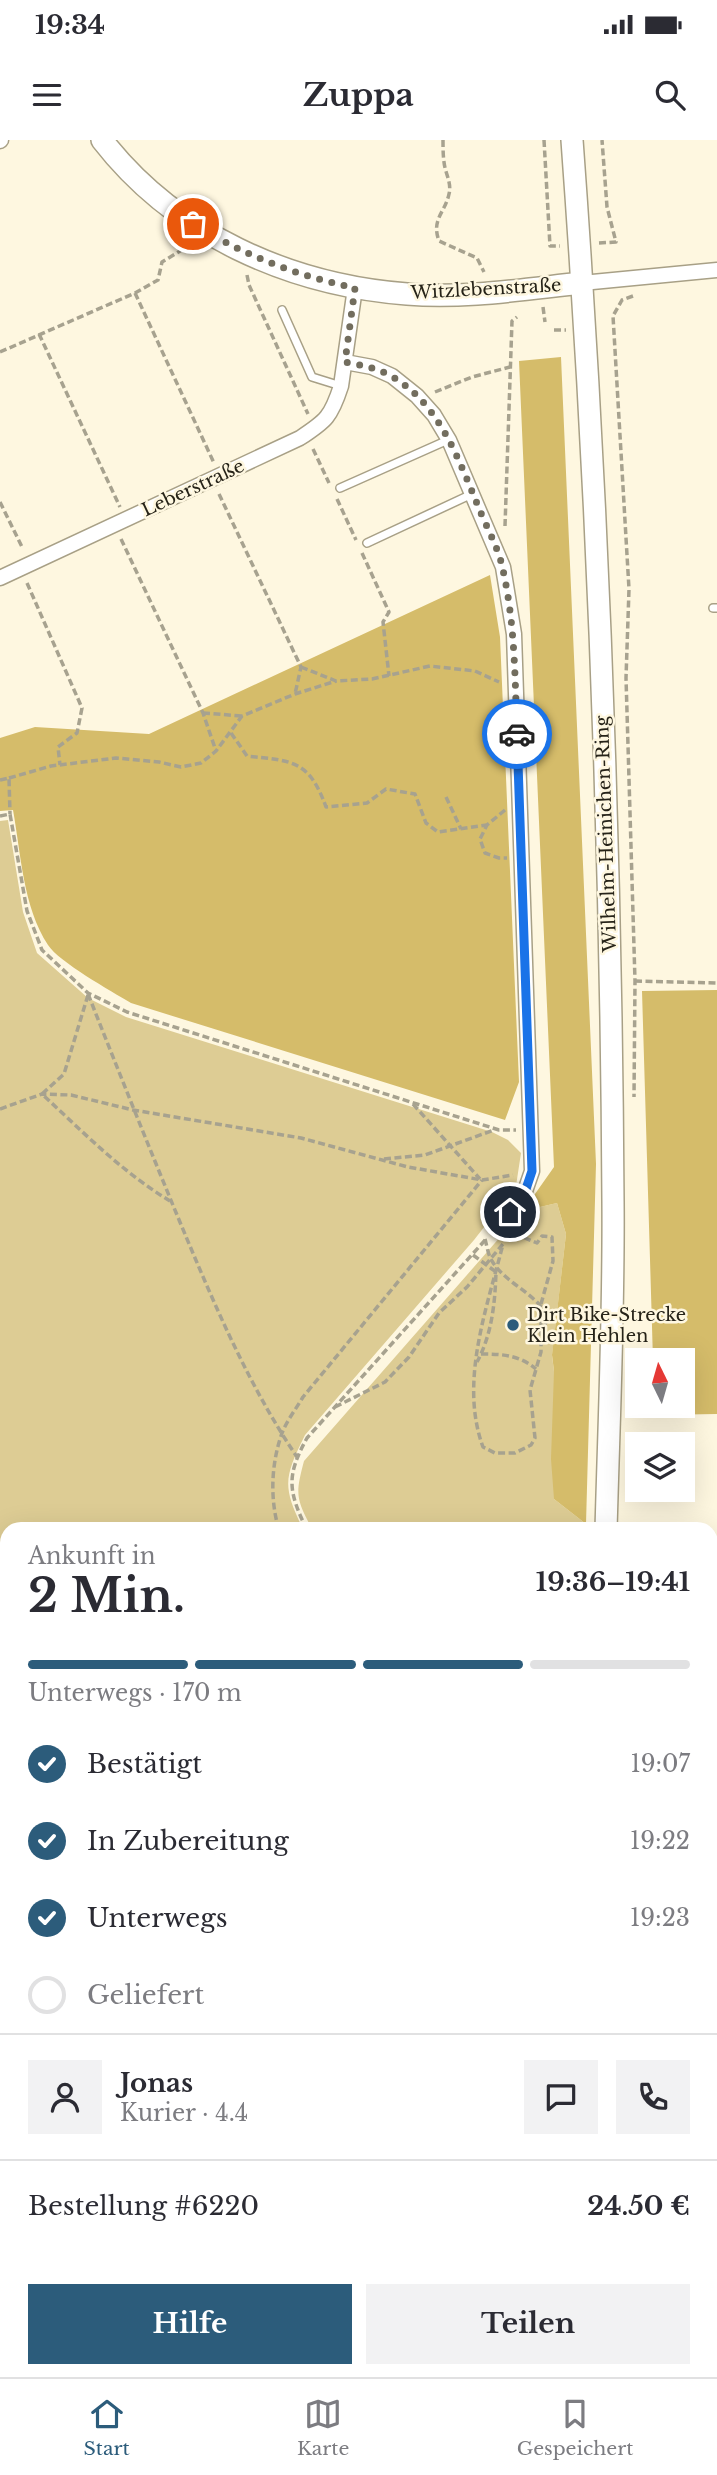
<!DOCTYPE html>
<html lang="de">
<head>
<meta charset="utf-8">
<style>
  body { margin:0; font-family:"Libre Baskerville",serif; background:#f2f2f3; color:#2b2b33; height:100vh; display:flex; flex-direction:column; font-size:26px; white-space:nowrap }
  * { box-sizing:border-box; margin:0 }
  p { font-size:23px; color:#7c7c81 }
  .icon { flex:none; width:38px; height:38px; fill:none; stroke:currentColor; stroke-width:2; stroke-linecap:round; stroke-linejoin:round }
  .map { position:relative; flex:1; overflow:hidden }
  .panel { position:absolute; left:0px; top:1382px; width:718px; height:856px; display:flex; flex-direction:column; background:#fff; border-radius:21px 21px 0 0; box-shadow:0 7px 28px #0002 }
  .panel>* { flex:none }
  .needle { width:46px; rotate:355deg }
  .buttons { position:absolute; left:625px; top:1208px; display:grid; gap:14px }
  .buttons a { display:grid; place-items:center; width:70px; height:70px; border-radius:0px; background:#fff; box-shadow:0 7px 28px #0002; font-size:35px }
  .pin { position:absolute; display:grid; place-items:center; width:60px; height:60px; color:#fff; margin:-30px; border:4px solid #fff; border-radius:50%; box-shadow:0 2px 7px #0007 }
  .courier { position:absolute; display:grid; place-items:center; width:70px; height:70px; margin:-35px; border:5px solid #1a73e8; border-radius:50%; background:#fff; color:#222; box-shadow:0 2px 9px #0007 }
  .headline em { font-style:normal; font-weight:800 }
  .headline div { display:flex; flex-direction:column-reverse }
  .headline { display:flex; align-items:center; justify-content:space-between; height:119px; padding:0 28px }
  h1 { font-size:46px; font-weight:800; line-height:52px }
  .bar { display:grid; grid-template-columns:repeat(4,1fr); gap:10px 7px; align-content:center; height:84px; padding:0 28px }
  .bar i { height:9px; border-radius:5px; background:#e1e1e2 }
  .bar .selected { background:#2c5c7b }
  .bar p { grid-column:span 4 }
  .line { display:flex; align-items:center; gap:18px; padding:0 28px; border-top:2px solid #e1e1e2 }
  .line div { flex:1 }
  .round { display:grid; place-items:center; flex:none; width:74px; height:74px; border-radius:0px; background:#f2f2f3 }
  ol { padding:0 28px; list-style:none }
  li { display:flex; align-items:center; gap:21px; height:77px }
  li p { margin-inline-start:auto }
  li .icon { padding:7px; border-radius:50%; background:#2c5c7b; color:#fff; stroke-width:4 }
  li:last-child { color:#7c7c81 }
  li i { width:38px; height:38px; border:4px solid #e1e1e2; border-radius:50% }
  .primary-button { display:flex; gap:14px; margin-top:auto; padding:14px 28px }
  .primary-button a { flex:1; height:80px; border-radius:0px; background:#2c5c7b; color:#fff; font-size:28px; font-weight:800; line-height:80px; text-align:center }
  .primary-button a+a { background:#f2f2f3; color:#2b2b33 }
  .status { display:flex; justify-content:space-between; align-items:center; height:49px; padding:0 35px; background:#fff; direction:ltr }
  .status svg { height:19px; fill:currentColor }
  header { display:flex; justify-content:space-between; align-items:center; height:91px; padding:0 28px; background:#fff; font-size:32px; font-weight:800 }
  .dock { display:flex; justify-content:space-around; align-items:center; height:98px; border-top:2px solid #e1e1e2; background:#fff; font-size:19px; color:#7c7c81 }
  .dock a { display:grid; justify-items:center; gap:4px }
  .dock .selected { color:#2c5c7b }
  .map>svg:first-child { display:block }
</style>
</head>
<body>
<div class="status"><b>19:34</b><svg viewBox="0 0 49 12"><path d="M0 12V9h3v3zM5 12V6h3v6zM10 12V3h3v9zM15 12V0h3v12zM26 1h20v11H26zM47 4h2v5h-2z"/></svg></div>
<header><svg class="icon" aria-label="menu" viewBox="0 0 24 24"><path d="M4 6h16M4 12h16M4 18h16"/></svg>Zuppa<svg class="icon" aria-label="search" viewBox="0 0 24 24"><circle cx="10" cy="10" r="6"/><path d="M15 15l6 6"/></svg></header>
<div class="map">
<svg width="717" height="2237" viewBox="0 0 717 2237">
  <rect width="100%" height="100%" fill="#fef7e0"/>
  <g fill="#ddcc94">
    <path d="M8,680L23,772L37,813L88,858L126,877L492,992L508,1000L521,1013L516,1046L474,1100L305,1295C284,1338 282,1346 303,1389L7,1390V1825L0,1814V681Z"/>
    <path d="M557,1063L566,1094L552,1216L554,1231V1359L586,1384V1389H312C296,1358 295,1355 304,1321L523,1071Z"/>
    <path d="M0,1979L7,1987V2152L0,2151Z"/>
    <path d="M322,2231H450L453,2237H325Z"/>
    <path d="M464,2231H546V2237H467Z"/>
  </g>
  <g fill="#d5bc6a">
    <path d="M561,217L596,1024L586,1384L554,1359L551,1319L554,1231L552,1215L566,1094L557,1063L523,1071L554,1027L519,221Z"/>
    <path d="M490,435L500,497L519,942L505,980L131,863C111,851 59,822 48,805C23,767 21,714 13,670L0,671V598L35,587L149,594Z"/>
    <path d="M717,850V1274L655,1275L654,1265H682V1220H653L642,851Z"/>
  </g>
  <g fill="#d3bb69">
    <path d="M0,1814L7,1825V1987L0,1979Z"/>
    <path d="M0,2151L7,2152V2231H176L185,2237H13L0,2232Z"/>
    <path d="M230,2231H322L325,2237H235Z"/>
  </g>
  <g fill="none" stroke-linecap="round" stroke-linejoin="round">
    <defs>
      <g id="lane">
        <path d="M282,170L312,237L341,246"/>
        <path d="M340,348L448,300"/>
        <path d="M367,403L472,354"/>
        <path d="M713,468H717"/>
      </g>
      <g id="street">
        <path d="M0,1L1,0"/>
        <path d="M582,143L717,130"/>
        <path d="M345,222L372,227L392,236L417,256L434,275L449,300L503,427L514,494L532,1031L523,1057L497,1086"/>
        <path d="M0,438L300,298C326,281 331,277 341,246L355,148"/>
      </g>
      <g id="secondary">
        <path d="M102,0C175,94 289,145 407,154C464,159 525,149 582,143"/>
        <path d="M572,0C598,353 611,707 613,1061C614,1170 609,1280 606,1390"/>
        <path d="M563,2237L564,2231"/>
      </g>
    </defs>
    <use href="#lane" stroke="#a8a086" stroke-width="10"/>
    <use href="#street" stroke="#a8a086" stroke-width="17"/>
    <use href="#secondary" stroke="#a8a086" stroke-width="24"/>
    <g stroke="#a7a28f" stroke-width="3.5" stroke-dasharray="7 3.5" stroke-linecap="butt">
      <path d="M443,0C443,7 443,15 444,22C445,33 452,43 449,54C445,73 431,79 439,101L477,118L484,132"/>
      <path d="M544,0L550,106H560"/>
      <path d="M599,103L616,102L607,67L602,0"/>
      <path d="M247,135L249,145L308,274"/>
      <path d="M135,153L214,323"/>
      <path d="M633,156L622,160L613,176L629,449L626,538L635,841L634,957"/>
      <path d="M543,167L545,182"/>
      <path d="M554,190H566"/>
      <path d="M39,194L120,367"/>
      <path d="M0,212L135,153L158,140L162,122L190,105"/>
      <path d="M435,252L472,237L510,227"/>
      <path d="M313,309L329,343"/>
      <path d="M219,354L301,527L295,554"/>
      <path d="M337,359L356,400"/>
      <path d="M0,362L23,409"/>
      <path d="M505,386L512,181L517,177"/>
      <path d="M121,399L203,573L216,611"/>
      <path d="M362,413L389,472L383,482L389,536"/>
      <path d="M27,443L82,568L77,593L58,607L60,625"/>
      <path d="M301,527L336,541L372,539L430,526L475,531L499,542"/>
      <path d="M203,573L242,576"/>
      <path d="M231,593L247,616C293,621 309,620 326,667L367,663L386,649L415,654L426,683L438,692L487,685"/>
      <path d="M9,638L51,626L116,618L159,622L181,627L201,623L216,611L242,576L295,554L336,541"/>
      <path d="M0,640L9,638L10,674"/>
      <path d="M446,657L461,689"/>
      <path d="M505,670L487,685L480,699L485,713L499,718H507"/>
      <path d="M0,676L10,674L27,771L42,810L88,853L127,872L499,990H516"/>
      <path d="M635,841L717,843"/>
      <path d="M88,854C119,932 150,1010 182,1087C215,1166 249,1246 297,1317"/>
      <path d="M88,855L64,934L42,954C83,992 122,1032 170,1061"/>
      <path d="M413,964L480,1039"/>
      <path d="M0,969L42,954L71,955L133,970L301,998L408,1027L482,1040L513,1035"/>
      <path d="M384,1019L425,1015L494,990"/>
      <path d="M485,1099C487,1106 488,1115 492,1121C506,1144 535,1152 548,1177L543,1190"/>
      <path d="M473,1115L496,1132C495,1163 492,1194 477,1222"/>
      <path d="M481,1214C503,1214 519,1215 536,1229"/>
      <path d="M335,1267L385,1242L409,1217L439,1173L467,1147L503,1104C487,1168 459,1242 483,1307L495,1313H515L531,1305L535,1298L530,1250L541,1212V1164L553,1121L552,1097L542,1096L537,1103L518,1095L516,1089"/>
      <path d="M279,1390C270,1360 271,1326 281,1296C285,1283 296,1269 303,1257L482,1040"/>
      <path d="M307,1390C288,1351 286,1336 307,1298L487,1098"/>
      <path d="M0,1795L7,1806"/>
      <path d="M0,2050L7,2057"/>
      <path d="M0,2108H7"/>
      <path d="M205,2231L212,2237"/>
      <path d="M382,2231L392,2237"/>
      <path d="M419,2231L420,2237"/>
      <path d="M456,2231L459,2237"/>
      <path d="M612,2231V2237"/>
    </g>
    <use href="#lane" stroke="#fff" stroke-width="7"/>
    <use href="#street" stroke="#fff" stroke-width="14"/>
    <use href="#secondary" stroke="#fff" stroke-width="21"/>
  </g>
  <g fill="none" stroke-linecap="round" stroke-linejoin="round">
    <path stroke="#726d5e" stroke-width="7" stroke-dasharray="0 12.6" d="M193,84C246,116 295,135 355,148L345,222C361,225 377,228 391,236C439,263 458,318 478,366C486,386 499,409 503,430C515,484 515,539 517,594"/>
    <path stroke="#1a73e8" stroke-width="9" d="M510,1072L523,1058L532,1031L517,594"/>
  </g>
  <circle fill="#2c5c7b" stroke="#fef7e0" stroke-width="2.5" cx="513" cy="1185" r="7"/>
  <g text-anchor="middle" stroke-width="5" stroke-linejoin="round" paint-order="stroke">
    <g font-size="18" fill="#262318" stroke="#fef7e0">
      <text transform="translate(486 149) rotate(-3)" y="6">Witzlebenstraße</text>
      <text transform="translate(193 348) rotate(-25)" y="6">Leberstraße</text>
      <text transform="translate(606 694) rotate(-92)" y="6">Wilhelm-Heinichen-Ring</text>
    </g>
    <g font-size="18" fill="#262318" stroke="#fef7e0" text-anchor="start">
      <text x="527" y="1181">Dirt Bike-Strecke<tspan x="527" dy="21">Klein Hehlen</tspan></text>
    </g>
  </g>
</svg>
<div class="buttons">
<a><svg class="needle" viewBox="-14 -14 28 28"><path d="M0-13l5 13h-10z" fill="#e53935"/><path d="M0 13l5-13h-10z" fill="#7c7c81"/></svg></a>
<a><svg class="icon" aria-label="layers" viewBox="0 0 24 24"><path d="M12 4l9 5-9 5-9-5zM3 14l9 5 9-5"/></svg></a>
</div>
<div class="pin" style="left:193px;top:84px;background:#ea580c"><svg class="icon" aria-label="bag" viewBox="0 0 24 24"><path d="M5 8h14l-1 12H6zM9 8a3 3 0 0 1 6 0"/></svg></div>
<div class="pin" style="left:510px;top:1072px;background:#1f2937"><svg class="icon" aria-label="home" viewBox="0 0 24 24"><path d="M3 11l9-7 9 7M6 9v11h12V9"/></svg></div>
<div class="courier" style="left:517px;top:594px"><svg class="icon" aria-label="car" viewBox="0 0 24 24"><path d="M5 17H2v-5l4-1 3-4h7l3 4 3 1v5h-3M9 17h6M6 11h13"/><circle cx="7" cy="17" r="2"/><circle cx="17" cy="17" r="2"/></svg></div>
<section class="panel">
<div class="headline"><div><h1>2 Min.</h1><p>Ankunft in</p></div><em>19:36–19:41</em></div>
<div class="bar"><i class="selected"></i><i class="selected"></i><i class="selected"></i><i></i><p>Unterwegs · 170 m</p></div>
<ol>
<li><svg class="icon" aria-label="check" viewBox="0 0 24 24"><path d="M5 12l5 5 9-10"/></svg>Bestätigt<p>19:07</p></li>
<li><svg class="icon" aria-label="check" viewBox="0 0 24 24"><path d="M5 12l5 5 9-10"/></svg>In Zubereitung<p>19:22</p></li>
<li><svg class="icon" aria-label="check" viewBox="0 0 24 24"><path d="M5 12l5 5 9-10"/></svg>Unterwegs<p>19:23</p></li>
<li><i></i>Geliefert</li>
</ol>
<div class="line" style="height:126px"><a class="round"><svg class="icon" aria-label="person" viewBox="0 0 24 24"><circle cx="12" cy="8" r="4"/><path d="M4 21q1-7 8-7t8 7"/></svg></a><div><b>Jonas</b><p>Kurier · 4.4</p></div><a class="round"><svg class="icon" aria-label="chat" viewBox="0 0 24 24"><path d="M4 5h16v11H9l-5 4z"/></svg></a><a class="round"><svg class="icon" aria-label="phone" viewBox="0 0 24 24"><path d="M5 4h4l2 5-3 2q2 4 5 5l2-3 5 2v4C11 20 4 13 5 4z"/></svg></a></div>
<div class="line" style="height:91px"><div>Bestellung #6220</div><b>24.50 €</b></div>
<div class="primary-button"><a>Hilfe</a><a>Teilen</a></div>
</section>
</div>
<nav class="dock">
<a class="selected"><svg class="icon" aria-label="home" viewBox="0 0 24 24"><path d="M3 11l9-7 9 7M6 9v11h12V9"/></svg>Start</a>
<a><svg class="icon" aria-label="map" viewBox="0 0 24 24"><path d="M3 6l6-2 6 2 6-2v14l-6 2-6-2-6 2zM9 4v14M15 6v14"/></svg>Karte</a>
<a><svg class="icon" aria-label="saved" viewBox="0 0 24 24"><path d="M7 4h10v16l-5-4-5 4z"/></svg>Gespeichert</a>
</nav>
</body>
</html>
